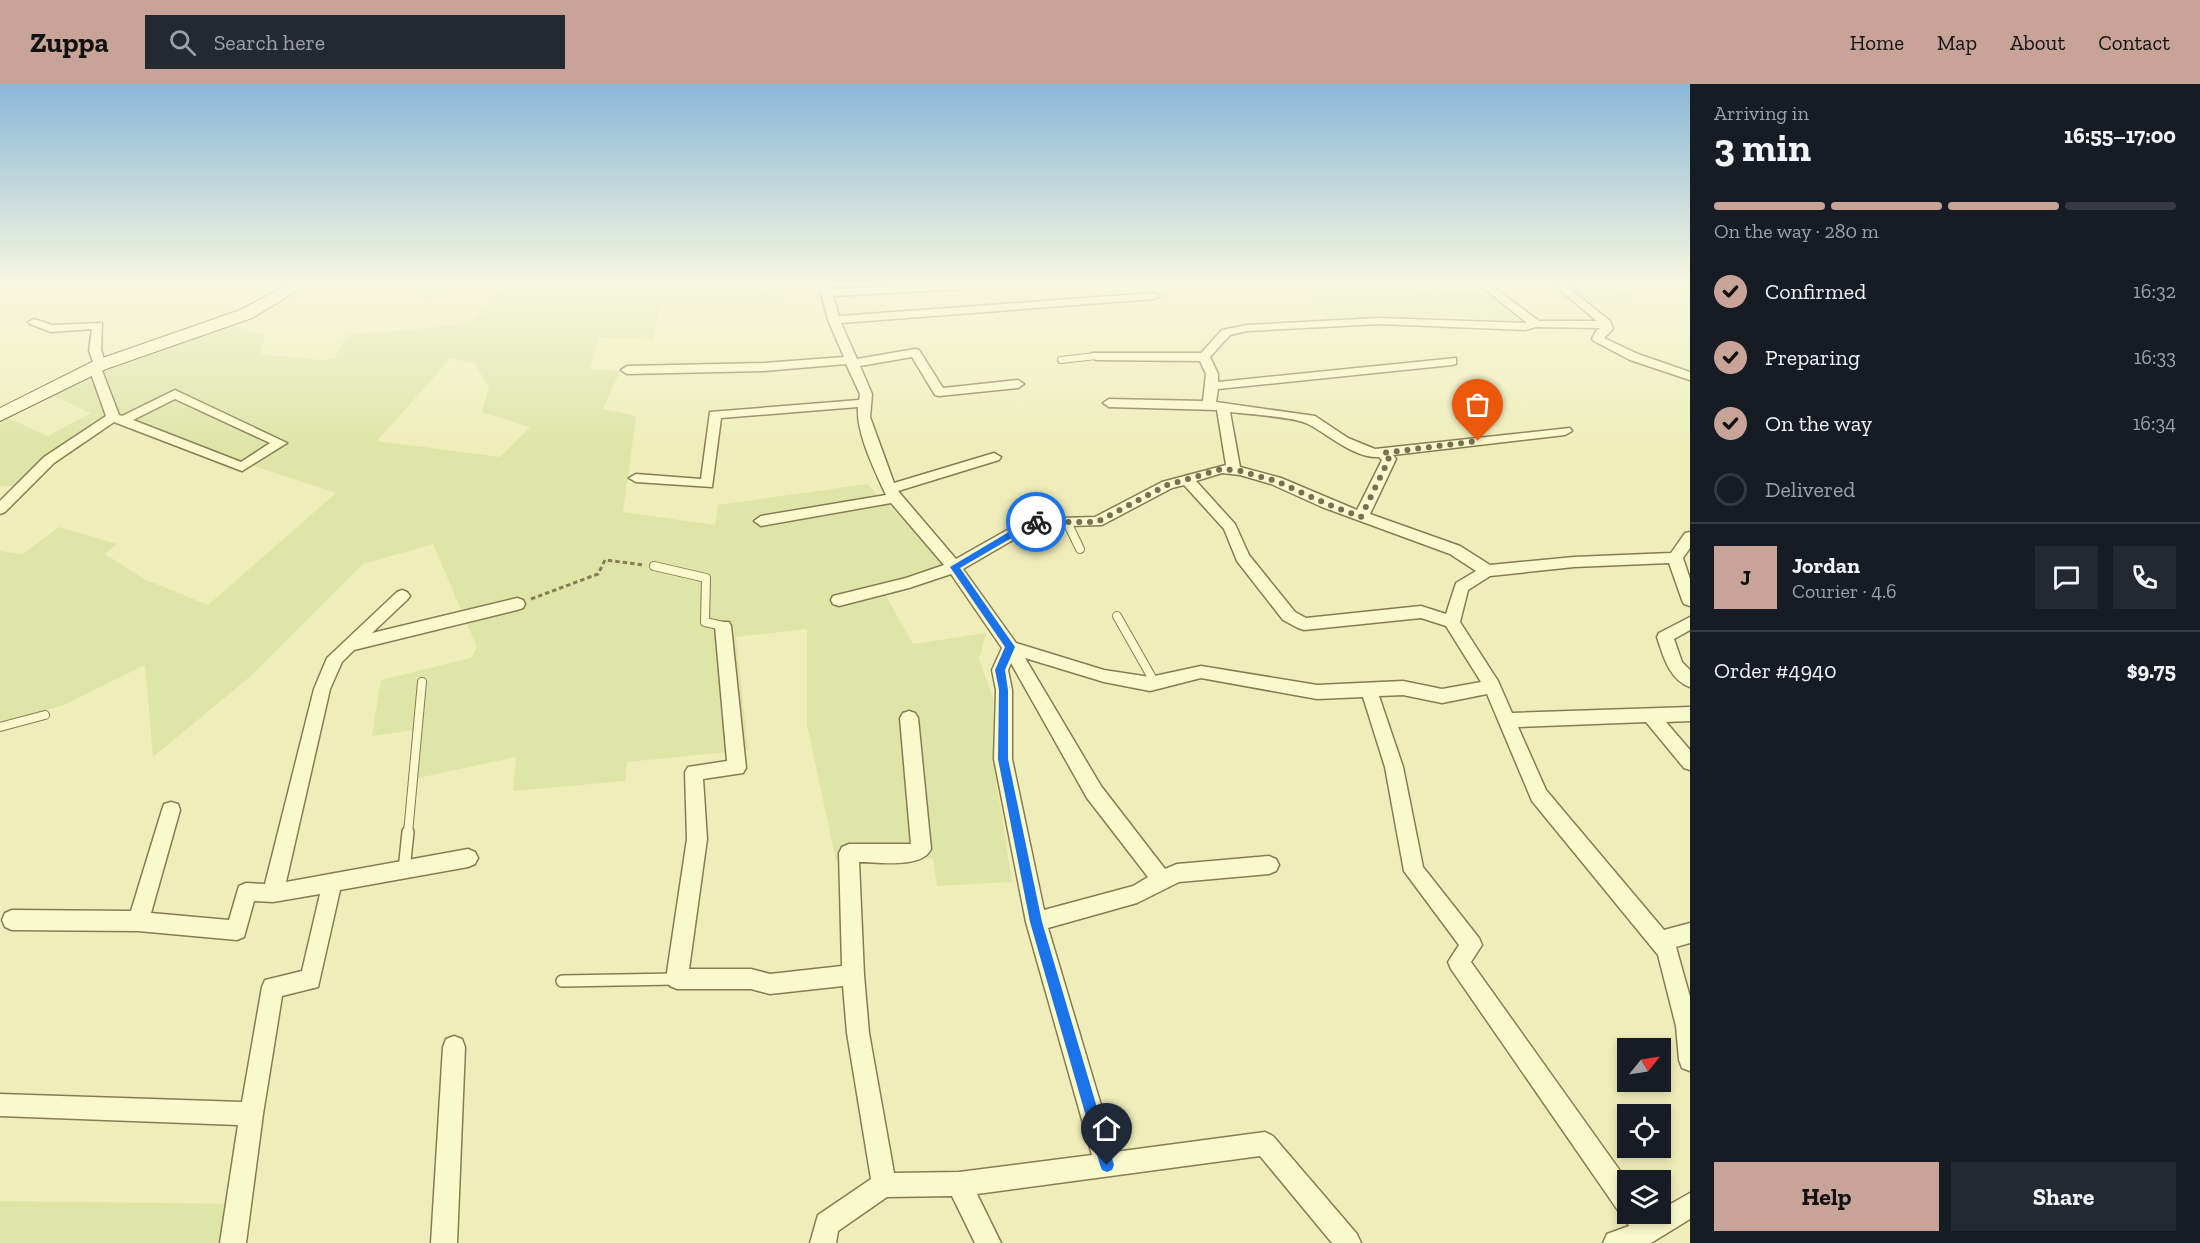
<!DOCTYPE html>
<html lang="en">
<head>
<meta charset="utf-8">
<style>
  body { margin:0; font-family:"Zilla Slab",serif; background:#242831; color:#f1f3f6; height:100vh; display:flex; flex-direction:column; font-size:22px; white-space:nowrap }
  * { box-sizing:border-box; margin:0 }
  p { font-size:20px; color:#9ea1a6 }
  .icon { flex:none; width:33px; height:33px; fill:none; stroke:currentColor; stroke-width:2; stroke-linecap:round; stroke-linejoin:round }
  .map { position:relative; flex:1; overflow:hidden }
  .panel { display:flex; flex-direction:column; background:#171b24; width:510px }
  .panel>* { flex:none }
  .needle { width:39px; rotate:60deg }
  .controls { position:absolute; left:1617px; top:954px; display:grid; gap:12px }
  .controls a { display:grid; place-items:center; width:54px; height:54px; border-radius:0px; background:#171b24; box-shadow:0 3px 9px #0003; font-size:30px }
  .pin { position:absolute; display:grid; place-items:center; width:51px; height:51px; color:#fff; margin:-62px -26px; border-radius:50% 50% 50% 0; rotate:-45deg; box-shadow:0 0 6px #0007 }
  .pin .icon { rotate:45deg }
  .courier { position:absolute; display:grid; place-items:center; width:60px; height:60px; margin:-30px; border:4px solid #1a73e8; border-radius:50%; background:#fff; color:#222; box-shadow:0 2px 8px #0007 }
  .summary em { font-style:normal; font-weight:800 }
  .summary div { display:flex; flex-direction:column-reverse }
  .summary { display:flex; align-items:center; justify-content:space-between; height:102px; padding:0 24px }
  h1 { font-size:39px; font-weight:800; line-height:45px }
  .bar { display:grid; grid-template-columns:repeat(4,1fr); gap:9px 6px; align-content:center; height:72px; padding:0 24px }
  .bar i { height:8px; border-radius:4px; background:#363941 }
  .bar .active { background:#c8a397 }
  .bar p { grid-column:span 4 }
  .line { display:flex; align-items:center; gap:15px; padding:0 24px; border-top:2px solid #363941 }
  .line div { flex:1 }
  .round { display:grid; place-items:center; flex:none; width:63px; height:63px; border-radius:0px; background:#242831 }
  ol { padding:0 24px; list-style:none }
  li { display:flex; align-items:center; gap:18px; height:66px }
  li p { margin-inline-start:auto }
  li .icon { padding:6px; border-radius:50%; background:#c8a397; color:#111; stroke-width:4 }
  li:last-child { color:#9ea1a6 }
  li i { width:33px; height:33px; border:3px solid #363941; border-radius:50% }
  .cta { display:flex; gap:12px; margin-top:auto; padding:12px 24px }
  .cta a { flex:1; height:69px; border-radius:0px; background:#c8a397; color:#111; font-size:24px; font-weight:800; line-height:69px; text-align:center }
  .cta a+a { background:#242831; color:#f1f3f6 }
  header { display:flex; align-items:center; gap:36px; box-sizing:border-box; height:84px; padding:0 30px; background:#c8a397; color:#111 }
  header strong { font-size:28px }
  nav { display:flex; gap:33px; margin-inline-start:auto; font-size:21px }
  .search { width:420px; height:54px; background:#242831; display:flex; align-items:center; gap:15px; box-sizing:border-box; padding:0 21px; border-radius:0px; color:#9ea1a6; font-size:22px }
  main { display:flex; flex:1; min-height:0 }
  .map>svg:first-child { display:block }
</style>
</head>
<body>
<header>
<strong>Zuppa</strong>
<div class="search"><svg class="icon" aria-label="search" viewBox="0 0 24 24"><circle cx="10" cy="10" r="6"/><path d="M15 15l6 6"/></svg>Search here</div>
<nav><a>Home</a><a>Map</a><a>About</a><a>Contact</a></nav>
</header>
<main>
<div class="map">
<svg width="1690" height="1159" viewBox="0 0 1690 1159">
  <rect width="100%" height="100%" fill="#efeeba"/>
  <g fill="#dee5a7" fill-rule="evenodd">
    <path d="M394,201H810L775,204L780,222L660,218L653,256L599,253L590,285L620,287L603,325L636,332L623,428L715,441L718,421L867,400L919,452L950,491L885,510L913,560L986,549L979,575L993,614V677L1012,798L937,802L933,774L836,777L807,640V545L736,553L748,666L627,678L625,697L513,707L516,673L418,694L422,645L372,652L381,596L471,574L477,563L433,460L363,480L252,591L153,673L145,581L64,621L0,639V467L23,470L59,443L117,460L105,470L144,495L208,521L336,409L248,380L230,386L122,333L17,402H0V333L3,332L48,352L91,329L49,310L92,288L224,239L265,252L259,270L322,276L335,274L347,251L471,240L503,204L422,216L418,204L393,208ZM451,274L475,280L489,304L482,328L530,343L500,373L377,357Z"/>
    <path d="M1306,201H1417L1427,212L1498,206L1522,238L1449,232L1328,237Z"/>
    <path d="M1556,201H1615L1638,217L1586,223Z"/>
    <path d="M0,1117L248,1120L242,1159H0Z"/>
  </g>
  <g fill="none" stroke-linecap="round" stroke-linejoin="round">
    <defs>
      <path id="lane-far2" d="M1061,276L1096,272"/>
      <g id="lane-far1">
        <path d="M1067,438L1080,465"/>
        <path d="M654,482L706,494L705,538L723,542"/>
        <path d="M1117,532L1155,599"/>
        <path d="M0,643L45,631"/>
        <path d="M408,749L422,598"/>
      </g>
      <g id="lane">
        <path d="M404,786L408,748"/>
        <path d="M562,897L676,895"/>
      </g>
      <g id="street">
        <path d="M819,201H829L831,205L927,201H986L981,204L833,212L839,232L1154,209L1160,212L1154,215L841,239L857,275L915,265L919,266L943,304L1018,296L1024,300L1018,304L939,312L935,311L912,273L860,282L872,310L870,333L894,399L994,369L1001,373L999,376L898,407L956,475L1027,435L1095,433L1162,398L1226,381L1217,326L1109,323L1103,319L1109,315L1203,317L1206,290L1200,277L1096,276L1090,272L1092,269H1201L1222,246L1247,241L1380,234L1527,239L1480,201H1491L1539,237H1597L1554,201H1565L1610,237L1613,245L1604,254L1638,270L1690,288V296L1630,276L1594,257L1592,255L1596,247L1600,244L1536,243L1525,246L1380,240L1247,247L1230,251L1210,273L1218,290V298L1456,274V280L1452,281L1218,305L1216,318L1315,332L1348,354L1375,365L1570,344L1572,347L1565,351L1393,371L1396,375L1370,430L1460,462L1490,481L1574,473L1671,469L1685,449L1690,448V464L1683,474L1690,495V522L1684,520L1682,516L1669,479L1574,483L1490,492L1468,506L1460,538L1498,597L1512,629L1690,623V637L1666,638L1690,666V686L1684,684L1646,638L1518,643L1546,706L1664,846L1690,839V859L1676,863L1690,913V987L1682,984L1679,976L1676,942L1658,871L1532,717L1487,610L1442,619L1403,611L1379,612L1403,683L1423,783L1479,854L1482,861L1471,878L1628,1098V1130H1650L1651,1132L1660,1130V1126L1690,1109V1135L1651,1159H1603L1607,1150L1629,1142L1623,1129L1619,1128L1451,885L1448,878L1459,861L1404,787L1385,683L1363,613L1317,615L1201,594L1150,607L1104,598L1025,574L1101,702L1165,785L1177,780L1269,772L1276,775L1279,781L1276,787L1269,790L1179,798L1137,819L1048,844L1115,1068L1265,1048L1273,1052L1357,1150L1361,1159H1332L1260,1072L977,1110L1001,1159H975L952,1112L887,1113L838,1147L836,1159H810L818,1131L871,1095L847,949L843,902L770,910L751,905H677L670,902L666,895L687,755L685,688L688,683L727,677L715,542L717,538H729L731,542L746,684L743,689L703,695L707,755L689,885H751L770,890L842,882L839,769L842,763L849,760H911L900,634L903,629L909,627L915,629L918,634L931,765C922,785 878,778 859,778L864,891L869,949L894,1089L959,1088L1092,1071L1026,838L994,675L996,606L992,586L1002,564L951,490L909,504L839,522L833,520L831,516L833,512L906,494L944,481L891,419L761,442L754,437L761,432L886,411C875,387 856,349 858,323L721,334L712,403L636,398L629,394L636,390L701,395L710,328L859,316L860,310L846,280L764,287L627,290L621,286L627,282L764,279L844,273L828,236ZM1230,328C1247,330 1296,333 1308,340C1328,350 1355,375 1379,373L1382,376L1357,426L1281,394L1240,383ZM1222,389L1240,391L1271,400L1322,423L1450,470L1476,487L1456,499L1446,530L1421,522L1306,534L1295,528L1249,471L1235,440L1196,397ZM1184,401L1224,445L1237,477L1283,536L1298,544L1304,546L1421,534L1446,542L1481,598L1442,605L1403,597L1317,601L1201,582L1150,593L1104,586L1016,559L963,485L1035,443L1102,441L1172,404ZM1011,579L1087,714L1148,793L1133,802L1044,826L1012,675V606L1008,586Z"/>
        <path d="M34,235L52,241L102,239L101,266L106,281L101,284L119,331L122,332L175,306L287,359L242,387L114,338L54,379L5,428L0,430V417L44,373L106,332L89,284L94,281L89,266L92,245L51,248L30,240L28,238ZM175,315L270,359L241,378L133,336Z"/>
        <path d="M402,506L407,508L410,512L407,516L372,549L517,514L523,516L525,520L523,524L517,526L354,566L342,578L330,605L286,798L468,765L475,768L478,774L475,780L468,783L340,806L318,903L282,912L263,1030L246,1159H220L238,1041L0,1032V1010L242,1018L262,903L265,896L302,887L320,810L273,818L254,817L244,853L237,856L138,847L12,846L5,843L2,836L5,829L12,826L131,827L162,726L164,720L171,718L178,720L180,726L151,829L229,836L239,802L246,799L265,800L314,605L327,574L397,508Z"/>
        <path d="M1690,533V546L1674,555L1682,578L1690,586V603C1669,596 1663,571 1657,553L1659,549Z"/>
        <path d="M454,952L462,955L465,963L457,1159H431L443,963L446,955Z"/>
      </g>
      <path id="secondary" d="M288,201H307L252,234L106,285L0,337V324L94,277L240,226Z"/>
    </defs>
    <use href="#lane-far2" stroke="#867c54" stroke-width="8"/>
    <use href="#lane-far1" stroke="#867c54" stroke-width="10"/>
    <use href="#lane" stroke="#867c54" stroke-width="14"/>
    <use href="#street" stroke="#867c54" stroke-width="3"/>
    <use href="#secondary" stroke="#685d38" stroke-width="2"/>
    <path stroke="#867c54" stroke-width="3" stroke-dasharray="4.5 3" stroke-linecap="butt" d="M531,515L598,490L605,476L644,481"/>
    <use href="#lane-far2" stroke="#faf9cd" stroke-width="6"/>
    <use href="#lane-far1" stroke="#faf9cd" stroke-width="8"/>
    <use href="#lane" stroke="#faf9cd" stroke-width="11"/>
    <use href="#street" fill="#faf9cd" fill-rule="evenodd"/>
    <use href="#secondary" fill="#faf9cd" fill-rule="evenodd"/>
  </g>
  <linearGradient id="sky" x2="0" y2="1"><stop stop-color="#8bb8d8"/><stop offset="0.55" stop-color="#f8f7e0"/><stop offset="1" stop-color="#f8f7e0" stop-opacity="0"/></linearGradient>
  <rect width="1690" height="363" fill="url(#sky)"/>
  <path fill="#1a73e8" d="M1036,435L1041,438L1039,440L1034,441L960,484L1015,563L1005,586L1008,606V675L1042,838L1114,1081L1112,1086L1107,1088L1102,1086L1100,1081L1030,838L998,675L999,606L995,586L1005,563L950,483L1029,436Z"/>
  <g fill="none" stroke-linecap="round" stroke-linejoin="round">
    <path stroke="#757152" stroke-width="6" stroke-dasharray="0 10.8" d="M1036,438H1097L1167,401L1222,385L1240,387L1276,397L1327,420L1361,433L1389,375L1383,369L1478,357"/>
  </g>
</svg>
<div class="controls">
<a><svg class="needle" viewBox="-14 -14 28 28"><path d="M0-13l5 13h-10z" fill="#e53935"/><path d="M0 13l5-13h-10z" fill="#9ea1a6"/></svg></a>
<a><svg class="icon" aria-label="locate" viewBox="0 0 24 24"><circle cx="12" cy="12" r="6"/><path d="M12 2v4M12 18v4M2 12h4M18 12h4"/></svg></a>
<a><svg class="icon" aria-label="layers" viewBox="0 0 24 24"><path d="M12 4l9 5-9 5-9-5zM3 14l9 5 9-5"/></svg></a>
</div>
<div class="pin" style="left:1478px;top:357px;background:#ea580c"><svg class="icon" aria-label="bag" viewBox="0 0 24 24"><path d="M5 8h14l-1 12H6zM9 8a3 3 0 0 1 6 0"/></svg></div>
<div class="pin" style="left:1107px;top:1081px;background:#1f2937"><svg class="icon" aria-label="home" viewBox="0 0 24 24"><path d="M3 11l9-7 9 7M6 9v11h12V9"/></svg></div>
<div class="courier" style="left:1036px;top:438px"><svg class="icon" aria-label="bike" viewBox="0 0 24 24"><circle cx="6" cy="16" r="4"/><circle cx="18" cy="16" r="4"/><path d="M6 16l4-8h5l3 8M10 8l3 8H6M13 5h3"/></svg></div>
</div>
<section class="panel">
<div class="summary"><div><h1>3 min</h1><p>Arriving in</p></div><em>16:55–17:00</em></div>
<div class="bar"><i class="active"></i><i class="active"></i><i class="active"></i><i></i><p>On the way · 280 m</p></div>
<ol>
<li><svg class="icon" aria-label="check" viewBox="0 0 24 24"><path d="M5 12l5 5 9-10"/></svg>Confirmed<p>16:32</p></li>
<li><svg class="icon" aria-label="check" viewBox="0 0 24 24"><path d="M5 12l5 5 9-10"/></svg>Preparing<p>16:33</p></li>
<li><svg class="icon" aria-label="check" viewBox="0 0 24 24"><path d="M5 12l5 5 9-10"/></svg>On the way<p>16:34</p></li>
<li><i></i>Delivered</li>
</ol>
<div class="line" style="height:108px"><b class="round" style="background:#c8a397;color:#111">J</b><div><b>Jordan</b><p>Courier · 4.6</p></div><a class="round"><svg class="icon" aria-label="chat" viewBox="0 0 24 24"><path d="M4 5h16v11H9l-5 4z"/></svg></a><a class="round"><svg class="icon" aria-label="phone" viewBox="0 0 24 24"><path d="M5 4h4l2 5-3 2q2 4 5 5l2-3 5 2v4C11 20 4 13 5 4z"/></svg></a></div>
<div class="line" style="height:78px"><div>Order #4940</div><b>$9.75</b></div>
<div class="cta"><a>Help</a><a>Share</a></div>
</section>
</main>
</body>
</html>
